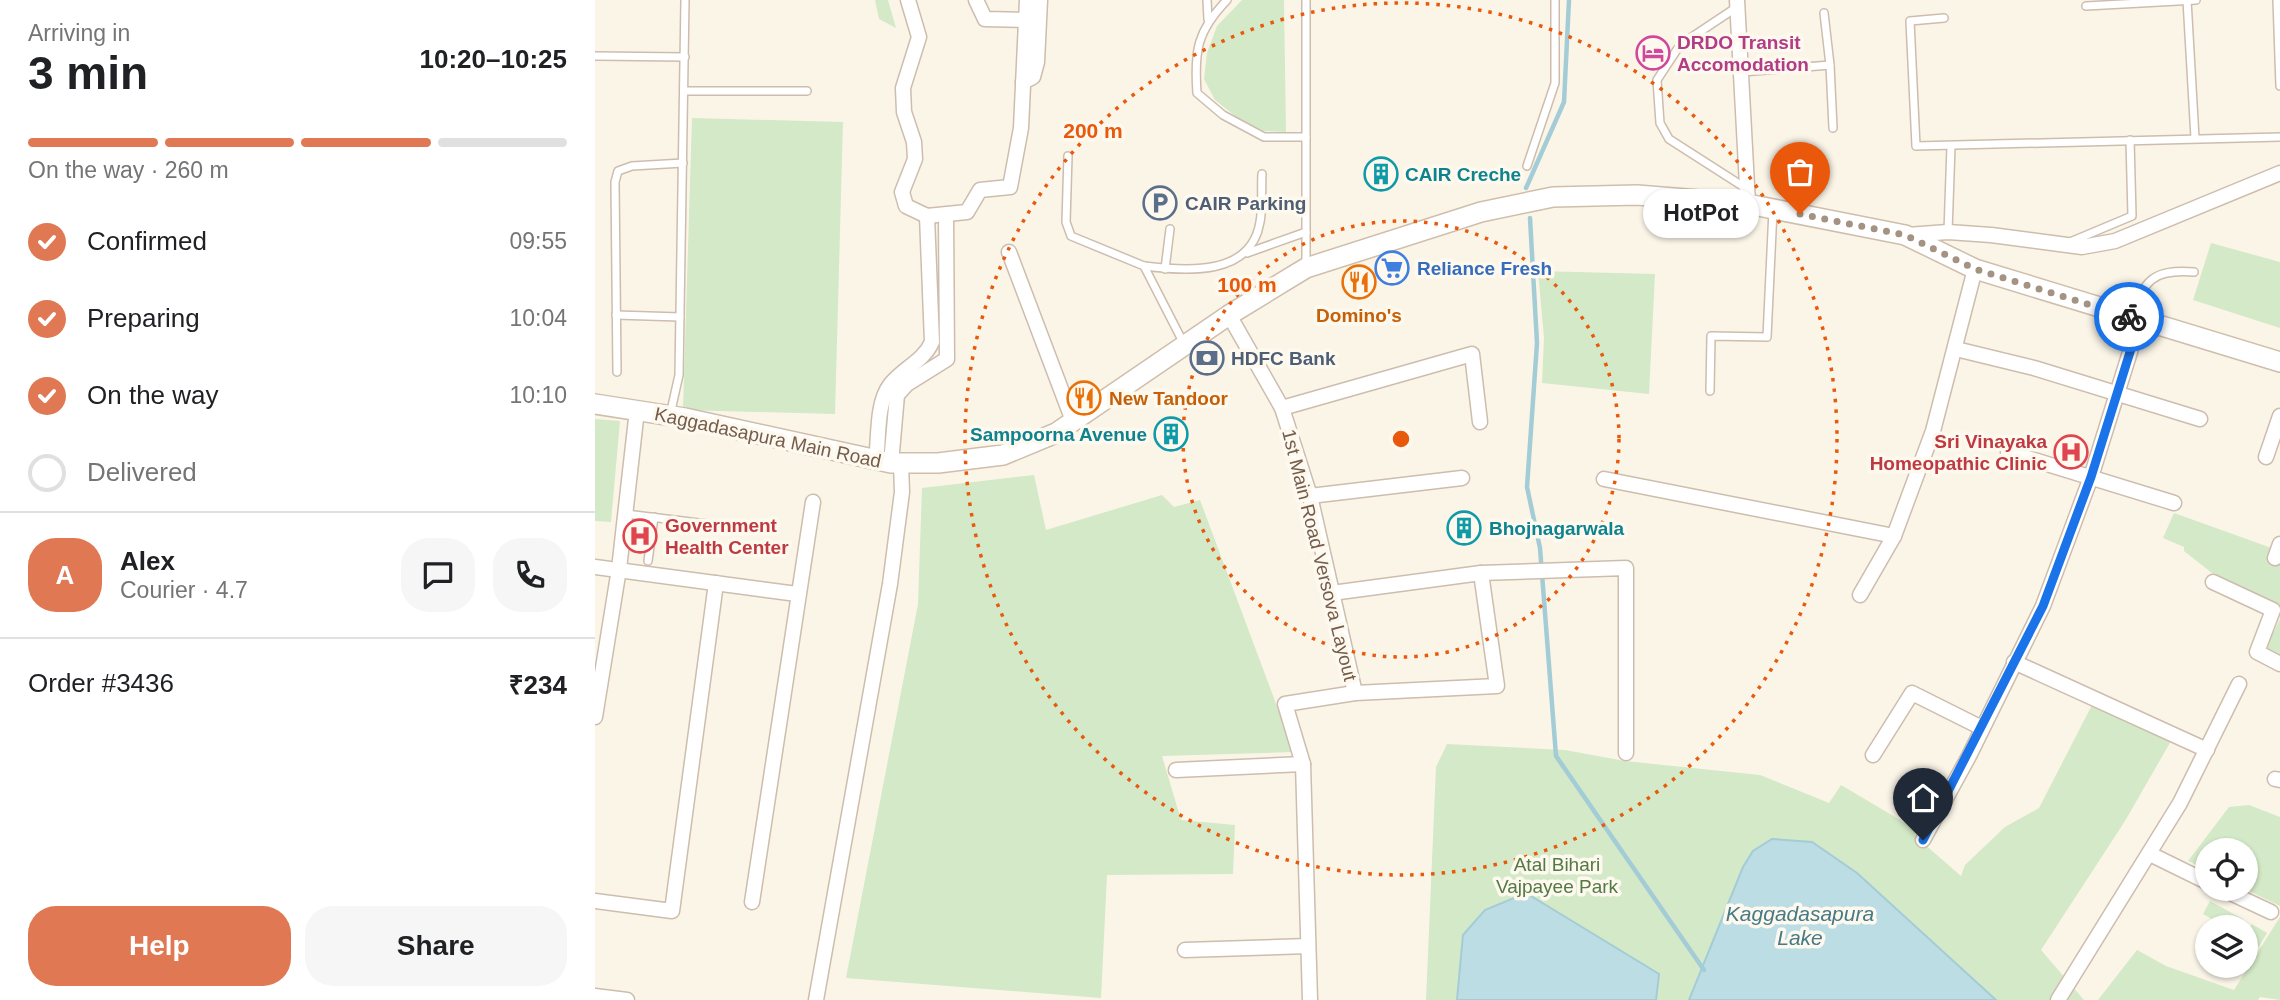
<!DOCTYPE html>
<html lang="en">
<head>
<meta charset="utf-8">
<style>
  body { margin:0; font-family:Helvetica,sans-serif; background:#f6f6f6; color:#202124; height:100vh; display:flex; flex-direction:column; font-size:26px; white-space:nowrap }
  * { box-sizing:border-box; margin:0 }
  p { font-size:23px; color:#757577 }
  .icon { flex:none; width:38px; height:38px; fill:none; stroke:currentColor; stroke-width:2; stroke-linecap:round; stroke-linejoin:round }
  .map { position:relative; flex:1; overflow:hidden }
  .side { display:flex; flex-direction:column; background:#fff; width:595px }
  .side>* { flex:none }
  .fabs { position:absolute; left:1600px; top:838px; display:grid; gap:14px }
  .fabs a { display:grid; place-items:center; width:63px; height:63px; border-radius:50%; background:#fff; box-shadow:0 2px 5px #0004; font-size:35px }
  .pin { position:absolute; display:grid; place-items:center; width:60px; height:60px; color:#fff; margin:-72px -30px; border-radius:50% 50% 50% 0; rotate:-45deg; box-shadow:0 0 7px #0007 }
  .pin .icon { rotate:45deg }
  .courier { position:absolute; display:grid; place-items:center; width:70px; height:70px; margin:-35px; border:5px solid #1a73e8; border-radius:50%; background:#fff; color:#222; box-shadow:0 2px 9px #0007 }
  .bubble { position:absolute; height:49px; border-radius:24px; background:#fff; box-shadow:0 2px 5px #0004; font-size:23px; font-weight:700; line-height:49px; text-align:center }
  .overview em { font-style:normal; font-weight:700 }
  .overview div { display:flex; flex-direction:column-reverse }
  .overview { display:flex; align-items:center; justify-content:space-between; height:119px; padding:0 28px }
  h1 { font-size:46px; font-weight:700; line-height:52px }
  .bar { display:grid; grid-template-columns:repeat(4,1fr); gap:10px 7px; align-content:center; height:84px; padding:0 28px }
  .bar i { height:9px; border-radius:5px; background:#e0e0e0 }
  .bar .current { background:#df7853 }
  .bar p { grid-column:span 4 }
  .line { display:flex; align-items:center; gap:18px; padding:0 28px; border-top:2px solid #e0e0e0 }
  .line div { flex:1 }
  .round { display:grid; place-items:center; flex:none; width:74px; height:74px; border-radius:28px; background:#f6f6f6 }
  ol { padding:0 28px; list-style:none }
  li { display:flex; align-items:center; gap:21px; height:77px }
  li p { margin-inline-start:auto }
  li .icon { padding:7px; border-radius:50%; background:#df7853; color:#fff; stroke-width:4 }
  li:last-child { color:#757577 }
  li i { width:38px; height:38px; border:4px solid #e0e0e0; border-radius:50% }
  .action { display:flex; gap:14px; margin-top:auto; padding:14px 28px }
  .action a { flex:1; height:80px; border-radius:28px; background:#df7853; color:#fff; font-size:28px; font-weight:700; line-height:80px; text-align:center }
  .action a+a { background:#f6f6f6; color:#202124 }
  main { display:flex; flex:1; min-height:0 }
  .map>svg:first-child { display:block }
</style>
</head>
<body>
<main>
<section class="side">
<div class="overview"><div><h1>3 min</h1><p>Arriving in</p></div><em>10:20–10:25</em></div>
<div class="bar"><i class="current"></i><i class="current"></i><i class="current"></i><i></i><p>On the way · 260 m</p></div>
<ol>
<li><svg class="icon" aria-label="check" viewBox="0 0 24 24"><path d="M5 12l5 5 9-10"/></svg>Confirmed<p>09:55</p></li>
<li><svg class="icon" aria-label="check" viewBox="0 0 24 24"><path d="M5 12l5 5 9-10"/></svg>Preparing<p>10:04</p></li>
<li><svg class="icon" aria-label="check" viewBox="0 0 24 24"><path d="M5 12l5 5 9-10"/></svg>On the way<p>10:10</p></li>
<li><i></i>Delivered</li>
</ol>
<div class="line" style="height:126px"><b class="round" style="background:#df7853;color:#fff">A</b><div><b>Alex</b><p>Courier · 4.7</p></div><a class="round"><svg class="icon" aria-label="chat" viewBox="0 0 24 24"><path d="M4 5h16v11H9l-5 4z"/></svg></a><a class="round"><svg class="icon" aria-label="phone" viewBox="0 0 24 24"><path d="M5 4h4l2 5-3 2q2 4 5 5l2-3 5 2v4C11 20 4 13 5 4z"/></svg></a></div>
<div class="line" style="height:91px"><div>Order #3436</div><b>₹234</b></div>
<div class="action"><a>Help</a><a>Share</a></div>
</section>
<div class="map">
<svg width="1685" height="1000" viewBox="0 0 1685 1000">
  <rect width="100%" height="100%" fill="#fbf5e8"/>
  <g fill="#d3e9c7">
    <path d="M280,0H293L301,28L284,19Z"/>
    <path d="M647,0H689L691,132L669,131L644,119L620,100L609,79L612,53L622,26Z"/>
    <path d="M97,118L248,122L240,414L88,410Z"/>
    <path d="M1616,243L1685,262V328L1598,300Z"/>
    <path d="M943,271L1060,274L1054,394L947,383L949,338Z"/>
    <path d="M0,419L25,421L16,522L0,521Z"/>
    <path d="M439,475L451,530L567,495L579,507L605,500L699,752L567,756L586,820L640,825L638,874L512,875L506,998L251,978L323,604L327,488Z"/>
    <path d="M1579,513L1685,551V605L1617,573L1589,551V547L1568,538Z"/>
    <path d="M1685,619V656L1671,648Z"/>
    <path d="M1497,705L1576,741L1530,821L1446,950L1489,1000H831L841,767L852,744L970,750L1030,761L1165,775L1234,803L1246,785L1322,830L1320,836L1366,876L1370,865L1410,827L1444,808Z"/>
    <path d="M1654,805L1685,817V906L1650,889V850H1612V870L1593,861L1634,807Z"/>
    <path d="M1615,901L1648,919L1642,927H1631L1608,914Z"/>
    <path d="M1685,917V1000L1665,997L1663,1000H1503L1542,950L1571,966L1639,990Z"/>
    <path d="M1657,924L1672,933L1653,964L1650,963V936Z"/>
  </g>
  <g fill="#bddde5" stroke="#a4ccd6" stroke-width="2">
    <path d="M1177,839L1217,842L1262,873L1401,1000H1094L1148,867L1158,851Z"/>
    <path d="M931,893L1064,974L1061,1000H862L868,935L890,910Z"/>
  </g>
  <g fill="none" stroke-linecap="round" stroke-linejoin="round">
    <g stroke="#a4ccd6" stroke-width="4.5">
      <path d="M931,188L969,102L974,0"/>
      <path d="M935,218L942,343L932,487L945,548L961,756L1109,970"/>
    </g>
    <defs>
      <g id="service">
        <path d="M612,0L613,19"/>
        <path d="M632,0C602,31 599,51 602,93L628,115L669,137H711"/>
        <path d="M711,0V267"/>
        <path d="M1592,0L1600,138"/>
        <path d="M1682,0L1685,86"/>
        <path d="M1491,6L1601,0"/>
        <path d="M1142,7L1085,45L1062,80L1065,123L1074,139L1152,189"/>
        <path d="M1349,18L1315,21L1321,146L1685,137"/>
        <path d="M0,56L90,57"/>
        <path d="M1235,65L1238,128"/>
        <path d="M1147,72L1235,65L1229,13"/>
        <path d="M89,91H212"/>
        <path d="M473,156L471,222L476,236L549,266L589,344"/>
        <path d="M932,166L960,83V0"/>
        <path d="M1353,232L1356,146"/>
        <path d="M1475,242L1537,216L1535,140"/>
        <path d="M652,253L711,232"/>
        <path d="M549,266C591,271 656,277 665,222C668,207 666,189 667,174"/>
        <path d="M570,269L575,229"/>
        <path d="M21,315L85,317"/>
        <path d="M1536,317C1550,280 1557,269 1599,272"/>
        <path d="M22,372L20,182L23,171L37,166L88,163"/>
        <path d="M1115,391L1116,336L1172,337L1178,210"/>
        <path d="M75,415L84,375L90,0"/>
        <path d="M31,514L120,525"/>
        <path d="M53,561L59,517"/>
      </g>
      <g id="minor">
        <path d="M313,0L324,37L308,88L309,112L319,142L320,159L307,192L311,206L332,216L372,212L385,190L415,187L426,128L432,0"/>
        <path d="M381,0L390,19L431,20"/>
        <path d="M1142,0L1153,204"/>
        <path d="M428,82L438,77L442,62L445,0"/>
        <path d="M1312,235L1353,232L1396,235L1487,247L1520,241L1685,173"/>
        <path d="M414,252L478,421"/>
        <path d="M634,315L687,408L715,496L760,693L690,704L708,764L715,1000"/>
        <path d="M1361,349L1439,368L1605,419"/>
        <path d="M687,408L877,354L885,422"/>
        <path d="M1413,452L1579,503"/>
        <path d="M1671,457L1685,416"/>
        <path d="M281,461C284,440 281,403 295,385C308,368 328,362 337,342L332,216"/>
        <path d="M296,463L302,395L312,384L352,359L351,215"/>
        <path d="M1009,479L1299,536L1338,431L1380,269"/>
        <path d="M715,496L867,478"/>
        <path d="M1680,558L1685,544"/>
        <path d="M0,567L202,594"/>
        <path d="M1618,582L1678,610L1662,652L1685,664"/>
        <path d="M737,593L886,573L1031,568V753"/>
        <path d="M1265,595L1299,536"/>
        <path d="M1419,662L1612,750"/>
        <path d="M760,693L902,686L886,573"/>
        <path d="M0,717L24,569L42,410"/>
        <path d="M1278,755L1317,693L1387,728"/>
        <path d="M581,770L708,764"/>
        <path d="M1680,779L1685,780"/>
        <path d="M1328,840L1374,756L1448,606L1496,477L1545,320"/>
        <path d="M1555,854L1612,882"/>
        <path d="M1627,889L1676,912"/>
        <path d="M0,901L77,911L121,583"/>
        <path d="M157,902L218,502"/>
        <path d="M590,950L713,946"/>
        <path d="M0,996L32,1000"/>
        <path d="M221,1000L295,584L307,492L306,464"/>
        <path d="M1463,1000L1585,803L1644,684"/>
      </g>
      <path id="secondary" d="M0,404L90,418L296,463H343L408,455L461,433L634,315L711,268L886,212L958,197L1042,195L1153,204L1310,235L1380,269L1685,362"/>
    </defs>
    <use href="#service" stroke="#cdbdae" stroke-width="10"/>
    <use href="#minor" stroke="#cdbdae" stroke-width="17"/>
    <use href="#secondary" stroke="#d0beac" stroke-width="22"/>
    <use href="#service" stroke="#fff" stroke-width="7"/>
    <use href="#minor" stroke="#fff" stroke-width="14"/>
    <use href="#secondary" stroke="#fff" stroke-width="19"/>
  </g>
  <g fill="none" stroke-linecap="round" stroke-linejoin="round">
    <path stroke="#a49283" stroke-width="7" stroke-dasharray="0 12.6" d="M1205,214L1310,235L1380,269L1534,317"/>
    <path stroke="#1a73e8" stroke-width="9" d="M1328,840L1448,606L1496,477L1545,320L1534,317"/>
  </g>
  <g fill="none" stroke="#e8590c" stroke-width="3.5" stroke-dasharray="3.5 7">
    <circle cx="806" cy="439" r="218"/>
    <circle cx="806" cy="439" r="436"/>
  </g>
  <defs>
    <symbol id="hotel-ring" viewBox="-11 -11 22 22"><circle r="9.5" fill="#fef9ee" stroke="#d1479c" stroke-width="1.5"/><path d="M-6-4.5h1.5V1H6V5H4.5V3h-9V5H-6ZM-4 0a1.8 1.8 0 1 1 3.6 0ZM.5 0V-2.5h3Q6-2.5 6 0Z" fill="#d1479c"/></symbol>
    <symbol id="building-ring" viewBox="-11 -11 22 22"><circle r="9.5" fill="#fef9ee" stroke="#0f9aa8" stroke-width="1.5"/><path d="M-4-6H4V6H1V3H-1V6H-4ZM-2.5-4.3h1.7v1.8h-1.7ZM.8-4.3h1.7v1.8H.8ZM-2.5-1h1.7V.8h-1.7ZM.8-1h1.7V.8H.8Z" fill="#0f9aa8"/></symbol>
    <symbol id="parking-ring" viewBox="-11 -11 22 22"><circle r="9.5" fill="#fef9ee" stroke="#5c6f8a" stroke-width="1.5"/><path d="M-3.5-5.5H1a3.5 3.5 0 0 1 0 7H-1V5.5H-3.5ZM-1-3.4V-.6H.8a1.4 1.4 0 0 0 0-2.8Z" fill="#5c6f8a"/></symbol>
    <symbol id="supermarket-ring" viewBox="-11 -11 22 22"><circle r="9.5" fill="#fef9ee" stroke="#3f7fe0" stroke-width="1.5"/><path d="M-6-5.5h2.5l.6 2H6L4.5 2H-2.5L-4.4-4H-6ZM-1.5 3.2a1.3 1.3 0 1 0 .1 0ZM3 3.2a1.3 1.3 0 1 0 .1 0Z" fill="#3f7fe0"/></symbol>
    <symbol id="restaurant-ring" viewBox="-11 -11 22 22"><circle r="9.5" fill="#fef9ee" stroke="#e8710a" stroke-width="1.5"/><path d="M-5-6h1v4h1v-4h1v4h1v-4h1v5L-1.5 .5V6h-2V.5L-5-1ZM5-6V6H3V1.5H1.5Q1.5-4 5-6Z" fill="#e8710a"/></symbol>
    <symbol id="bank-ring" viewBox="-11 -11 22 22"><circle r="9.5" fill="#fef9ee" stroke="#5c6f8a" stroke-width="1.5"/><path d="M-6-4H6V4H-6ZM0-2.3a2.3 2.3 0 1 0 0 4.6a2.3 2.3 0 1 0 0-4.6Z" fill="#5c6f8a"/></symbol>
    <symbol id="hospital-ring" viewBox="-11 -11 22 22"><circle r="9.5" fill="#fef9ee" stroke="#e0444e" stroke-width="1.5"/><path d="M-5-5h3v3.5h4V-5h3V5h-3V1.5h-4V5h-3Z" fill="#e0444e"/></symbol>
  </defs>
  <g fill-rule="evenodd">
    <use href="#hotel-ring" x="1039" y="34" width="38" height="38"/>
    <use href="#building-ring" x="767" y="155" width="38" height="38"/>
    <use href="#parking-ring" x="546" y="184" width="38" height="38"/>
    <use href="#supermarket-ring" x="778" y="249" width="38" height="38"/>
    <use href="#restaurant-ring" x="745" y="263" width="38" height="38"/>
    <use href="#bank-ring" x="593" y="339" width="38" height="38"/>
    <use href="#restaurant-ring" x="470" y="379" width="38" height="38"/>
    <use href="#building-ring" x="557" y="415" width="38" height="38"/>
    <use href="#hospital-ring" x="1457" y="433" width="38" height="38"/>
    <use href="#building-ring" x="850" y="509" width="38" height="38"/>
    <use href="#hospital-ring" x="26" y="517" width="38" height="38"/>
  </g>
  <g text-anchor="middle" stroke-width="7" stroke-linejoin="round" paint-order="stroke">
    <g font-size="19" font-weight="bold" fill="#b23c85" stroke="#fef9ee" text-anchor="start">
      <text x="1082" y="49">DRDO Transit<tspan x="1082" dy="22">Accomodation</tspan></text>
    </g>
    <g font-size="19" font-weight="bold" fill="#0d838f" stroke="#fef9ee" text-anchor="start">
      <text x="810" y="181">CAIR Creche</text>
      <text x="552" y="441" text-anchor="end">Sampoorna Avenue</text>
      <text x="894" y="535">Bhojnagarwala</text>
    </g>
    <g font-size="19" font-weight="bold" fill="#4e5e75" stroke="#fef9ee" text-anchor="start">
      <text x="590" y="210">CAIR Parking</text>
      <text x="636" y="365">HDFC Bank</text>
    </g>
    <g font-size="19" font-weight="bold" fill="#366cbe" stroke="#fef9ee" text-anchor="start">
      <text x="822" y="275">Reliance Fresh</text>
    </g>
    <g font-size="19" font-weight="bold" fill="#c56008" stroke="#fef9ee">
      <text x="764" y="322">Domino's</text>
      <text x="514" y="405" text-anchor="start">New Tandoor</text>
    </g>
    <g font-size="19" fill="#755d4d" stroke="#fef9ee">
      <text transform="translate(173 437) rotate(12)" y="7">Kaggadasapura Main Road</text>
      <text transform="translate(725 555) rotate(76)" y="7">1st Main Road Versova Layout</text>
    </g>
    <g font-size="19" font-weight="bold" fill="#be3a42" stroke="#fef9ee" text-anchor="end">
      <text x="1452" y="448">Sri Vinayaka<tspan x="1452" dy="22">Homeopathic Clinic</tspan></text>
      <text x="70" y="532" text-anchor="start">Government<tspan x="70" dy="22">Health Center</tspan></text>
    </g>
    <g font-size="19" fill="#537945" stroke="#fef9ee">
      <text x="962" y="871">Atal Bihari<tspan x="962" dy="22">Vajpayee Park</tspan></text>
    </g>
    <g font-size="21" font-style="italic" fill="#477a86" stroke="#fef9ee">
      <text x="1205" y="921">Kaggadasapura<tspan x="1205" dy="24">Lake</tspan></text>
    </g>
  </g>
  <circle cx="806" cy="439" r="10" fill="#e8590c" stroke="#fef9ee" stroke-width="3.5"/>
  <g font-size="21" text-anchor="middle" font-weight="bold" fill="#e8590c" stroke="#fef9ee" stroke-width="7" stroke-linejoin="round" paint-order="stroke">
    <text x="498" y="138">200 m</text>
    <text x="652" y="292">100 m</text>
  </g>
</svg>
<div class="fabs">
<a><svg class="icon" aria-label="locate" viewBox="0 0 24 24"><circle cx="12" cy="12" r="6"/><path d="M12 2v4M12 18v4M2 12h4M18 12h4"/></svg></a>
<a><svg class="icon" aria-label="layers" viewBox="0 0 24 24"><path d="M12 4l9 5-9 5-9-5zM3 14l9 5 9-5"/></svg></a>
</div>
<div class="pin" style="left:1205px;top:214px;background:#ea580c"><svg class="icon" aria-label="bag" viewBox="0 0 24 24"><path d="M5 8h14l-1 12H6zM9 8a3 3 0 0 1 6 0"/></svg></div>
<div class="pin" style="left:1328px;top:840px;background:#1f2937"><svg class="icon" aria-label="home" viewBox="0 0 24 24"><path d="M3 11l9-7 9 7M6 9v11h12V9"/></svg></div>
<div class="courier" style="left:1534px;top:317px"><svg class="icon" aria-label="bike" viewBox="0 0 24 24"><circle cx="6" cy="16" r="4"/><circle cx="18" cy="16" r="4"/><path d="M6 16l4-8h5l3 8M10 8l3 8H6M13 5h3"/></svg></div>
<div class="bubble" style="left:1048px;top:189px;width:116px">HotPot</div>
</div>
</main>
</body>
</html>
